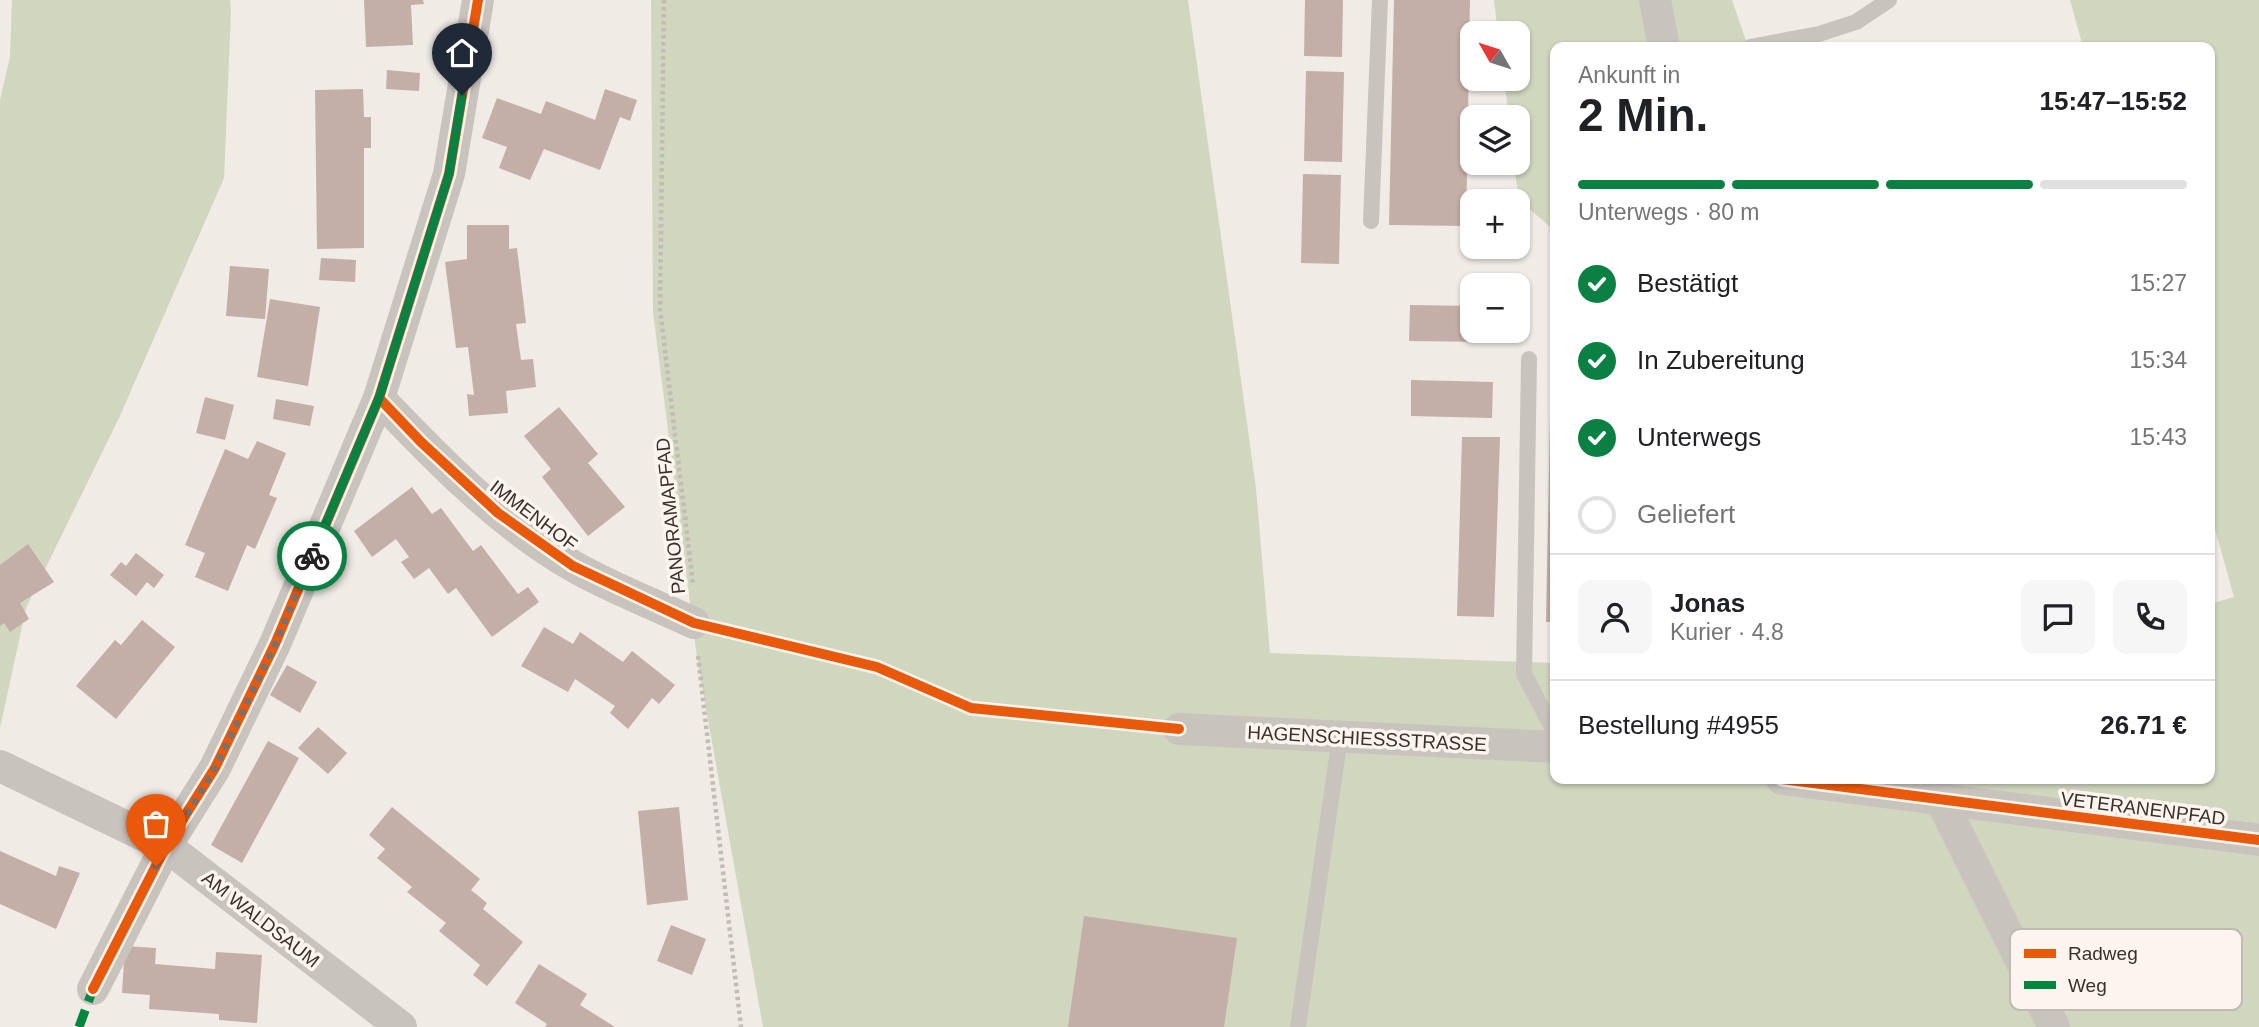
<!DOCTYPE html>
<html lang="de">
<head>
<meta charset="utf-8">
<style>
  body { margin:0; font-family:Arial,sans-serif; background:#f6f6f6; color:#202124; height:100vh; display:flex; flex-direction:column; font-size:26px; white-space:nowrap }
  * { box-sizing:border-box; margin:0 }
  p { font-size:23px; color:#757577 }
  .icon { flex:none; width:38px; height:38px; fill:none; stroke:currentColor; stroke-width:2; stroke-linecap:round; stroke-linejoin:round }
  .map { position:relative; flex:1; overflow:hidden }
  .drawer { position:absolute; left:1550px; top:42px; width:665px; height:742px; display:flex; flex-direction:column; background:#fff; border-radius:14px; box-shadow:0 2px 5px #0004 }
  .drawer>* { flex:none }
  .needle { width:46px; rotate:309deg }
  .controls { position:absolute; left:1460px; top:21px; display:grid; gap:14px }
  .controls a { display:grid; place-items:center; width:70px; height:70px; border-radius:14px; background:#fff; box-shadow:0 2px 5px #0004; font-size:35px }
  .pin { position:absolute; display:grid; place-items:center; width:60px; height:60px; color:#fff; margin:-72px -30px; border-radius:50% 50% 50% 0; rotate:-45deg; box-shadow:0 0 7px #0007 }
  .pin .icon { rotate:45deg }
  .courier { position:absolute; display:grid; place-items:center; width:70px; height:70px; margin:-35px; border:5px solid #0b8043; border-radius:50%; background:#fff; color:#222; box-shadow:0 2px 9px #0007 }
  .head em { font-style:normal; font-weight:600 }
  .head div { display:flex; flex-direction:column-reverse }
  .head { display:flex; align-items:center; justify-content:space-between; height:119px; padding:0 28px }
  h1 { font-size:46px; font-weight:600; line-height:52px }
  .bar { display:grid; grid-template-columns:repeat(4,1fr); gap:10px 7px; align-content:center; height:84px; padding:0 28px }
  .bar i { height:9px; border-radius:5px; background:#e0e0e0 }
  .bar .on { background:#0b8043 }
  .bar p { grid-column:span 4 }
  .line { display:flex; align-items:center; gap:18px; padding:0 28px; border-top:2px solid #e0e0e0 }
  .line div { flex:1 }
  .round { display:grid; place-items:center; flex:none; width:74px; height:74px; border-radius:14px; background:#f6f6f6 }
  ol { padding:0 28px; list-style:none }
  li { display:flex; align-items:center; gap:21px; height:77px }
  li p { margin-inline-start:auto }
  li .icon { padding:7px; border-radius:50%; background:#0b8043; color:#fff; stroke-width:4 }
  li:last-child { color:#757577 }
  li i { width:38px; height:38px; border:4px solid #e0e0e0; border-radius:50% }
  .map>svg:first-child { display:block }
</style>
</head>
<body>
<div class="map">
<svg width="2259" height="1027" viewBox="0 0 2259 1027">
  <rect width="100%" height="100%" fill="#f0ebe5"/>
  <g fill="#d1d6bf">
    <path d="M12,0H230L231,12L224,178L119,418L26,608L0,728V100L10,57Z"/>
    <path d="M651,0H1188L1256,488L1270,653L1556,663V779H2210V604L2234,597L2210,511V47H2083L2070,0H2259V1027H763L697,658L653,312Z"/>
    <path d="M1494,0H1732L1748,47H1556V232L1519,200L1514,163H1517V117H1509L1504,79H1517V33H1498Z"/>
  </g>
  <g fill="#c3afa7">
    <path d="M364,0H423L424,4L411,5L413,45L366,47Z"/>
    <path d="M1305,0H1343L1342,57L1304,56Z"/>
    <path d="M1394,0H1470L1466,226L1389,225Z"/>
    <path d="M387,70L420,73L419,91L386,89Z"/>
    <path d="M1306,71L1344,72L1342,162L1304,161Z"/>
    <path d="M363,89L364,117H371V148H364V248L317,249L315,90Z"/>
    <path d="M605,89L637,100L630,121L620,117L600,170L544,149L530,180L499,168L507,147L482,138L497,98L541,114L546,101L595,120Z"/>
    <path d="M1303,174L1341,175L1339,264L1301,263Z"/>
    <path d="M467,225H509V249L517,248L526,323L516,324L521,360L533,359L536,387L506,391L508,413L469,416L467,394L474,395L468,347L456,348L445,262L467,259Z"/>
    <path d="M321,258L356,260L355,282L319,280Z"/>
    <path d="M230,266L269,269L265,319L226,316Z"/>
    <path d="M270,299L320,307L308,386L257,377Z"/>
    <path d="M1410,305L1472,306V331H1495L1494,342L1409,341Z"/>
    <path d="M1552,318H1556V622H1546Z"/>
    <path d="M1411,380L1493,382L1492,418L1411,416Z"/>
    <path d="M205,397L234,405L225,440L196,433Z"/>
    <path d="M276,399L314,406L310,426L273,419Z"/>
    <path d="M559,407L598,454L588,463L625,507L588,536L542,477L551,469L524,436Z"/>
    <path d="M1462,437H1500L1494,617L1457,616Z"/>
    <path d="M257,441L286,453L269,495L277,498L255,549L247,545L228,591L195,577L205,553L185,545L225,449L248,459Z"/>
    <path d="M412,487L432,514L441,508L473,551L481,545L518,594L528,587L539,602L492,637L456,588L448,594L429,568L414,579L401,562L409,557L396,539L372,557L354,531Z"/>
    <path d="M28,544L54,582L20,603L29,619L10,632L4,623L0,626V565Z"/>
    <path d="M136,553L164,575L154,588L147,582L136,596L110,575L121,562L126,566Z"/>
    <path d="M142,620L175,647L116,719L76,686L115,640L121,645Z"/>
    <path d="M544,627L573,644L580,632L623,662L632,651L675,685L659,704L652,698L628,729L610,713L615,706L575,679L568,692L521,666Z"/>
    <path d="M287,665L317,682L300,713L270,695Z"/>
    <path d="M318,727L347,753L328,774L298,748Z"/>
    <path d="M268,741L299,758L242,863L211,845Z"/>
    <path d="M392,807L480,879L471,890L487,903L483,909L523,942L487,986L473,975L480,965L439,931L446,923L407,892L412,887L377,858L385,849L369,835Z"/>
    <path d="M679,807L688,900L647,905L638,811Z"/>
    <path d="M0,851L56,876L59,866L80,873L56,929L0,904Z"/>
    <path d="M1084,916L1237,938L1224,1027H1068Z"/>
    <path d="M671,925L706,939L692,975L657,961Z"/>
    <path d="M125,946L156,948L155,964L215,969L216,952L262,955L257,1023L219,1020V1014L149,1009L150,995L122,993Z"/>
    <path d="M539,964L587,994L580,1005L615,1027H545L547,1024L515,1003Z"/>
  </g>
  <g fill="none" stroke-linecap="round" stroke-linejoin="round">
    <g stroke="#c2bbb6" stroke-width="4.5" stroke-dasharray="3.5 3.5" stroke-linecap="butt">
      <path d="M664,0L660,309L693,584"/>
      <path d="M698,656L741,1027"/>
    </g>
    <g stroke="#c9c3be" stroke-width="16">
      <path d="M1750,47L1819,34L1856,22L1889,0"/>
      <path d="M1371,221L1380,0"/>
      <path d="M1529,359L1524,674L1556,735"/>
      <path d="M1298,1027L1340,737"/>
    </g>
    <g stroke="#c9c3be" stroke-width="32">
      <path d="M1655,0L1664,47"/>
      <path d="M379,398C437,459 499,523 573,566C611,588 654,604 694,623"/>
      <path d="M1179,729L1556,747"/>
      <path d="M0,766L166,846L401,1027"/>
      <path d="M1782,779L2259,840"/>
      <path d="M1934,786L2054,1027"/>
      <path d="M93,989L166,846L215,768L275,644L379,398L449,174L478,0"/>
    </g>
    <path stroke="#00873e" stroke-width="9" stroke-dasharray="18 9" stroke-linecap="butt" d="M79,1027L93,989"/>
    <defs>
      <g id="cycleway">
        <path d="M379,398L421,442L498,513L573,566L694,623L877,667L971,708L1179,729"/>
        <path d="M1782,779L2259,840"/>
        <path d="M93,989L166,846L215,768L275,644L379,398L449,174L478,0"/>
      </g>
    </defs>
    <use href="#cycleway" stroke="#fbf5ee" stroke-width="15"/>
    <use href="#cycleway" stroke="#e8590c" stroke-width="10"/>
  </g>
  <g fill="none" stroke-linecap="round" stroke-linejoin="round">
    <path stroke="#7a716c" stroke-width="7" stroke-dasharray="0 12.6" d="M156,866L215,768L275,645L312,556"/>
    <path stroke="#0b8043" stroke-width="9" d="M312,556L379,398L449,174L462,95"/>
  </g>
  <g text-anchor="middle" stroke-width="7" stroke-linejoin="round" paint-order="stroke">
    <g font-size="19" fill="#3b302b" stroke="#fbf5ee">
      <text transform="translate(534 515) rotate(37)" y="7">IMMENHOF</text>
      <text transform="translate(670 516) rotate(-96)" y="7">PANORAMAPFAD</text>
      <text transform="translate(1367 738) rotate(3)" y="7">HAGENSCHIESSSTRASSE</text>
      <text transform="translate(2143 808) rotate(7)" y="7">VETERANENPFAD</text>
      <text transform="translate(261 919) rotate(38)" y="7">AM WALDSAUM</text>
    </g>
  </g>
  <rect x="2010" y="929" width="232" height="81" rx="10" fill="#fbf5ee" stroke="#c1bab4" stroke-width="2"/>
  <rect x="2024" y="949" width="32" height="9" fill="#e8590c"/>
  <rect x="2024" y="981" width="32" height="8" fill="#00873e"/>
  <g font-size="19" fill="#3b302b">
    <text x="2068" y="960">Radweg</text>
    <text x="2068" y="992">Weg</text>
  </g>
</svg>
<div class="controls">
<a><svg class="needle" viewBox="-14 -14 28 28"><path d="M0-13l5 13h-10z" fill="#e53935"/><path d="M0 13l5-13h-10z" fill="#757577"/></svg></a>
<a><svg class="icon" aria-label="layers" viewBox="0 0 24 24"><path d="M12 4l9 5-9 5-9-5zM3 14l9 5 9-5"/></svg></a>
<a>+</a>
<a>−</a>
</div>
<div class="pin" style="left:156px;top:866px;background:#ea580c"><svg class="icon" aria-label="bag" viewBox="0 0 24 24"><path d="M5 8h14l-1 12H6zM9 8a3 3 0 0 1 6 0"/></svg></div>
<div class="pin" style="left:462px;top:95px;background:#1f2937"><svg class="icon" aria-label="home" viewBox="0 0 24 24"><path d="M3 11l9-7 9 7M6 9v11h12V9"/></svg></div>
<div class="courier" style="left:312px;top:556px"><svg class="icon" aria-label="bike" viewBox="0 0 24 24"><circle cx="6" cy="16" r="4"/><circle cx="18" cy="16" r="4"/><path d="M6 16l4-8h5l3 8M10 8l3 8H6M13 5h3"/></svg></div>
<section class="drawer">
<div class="head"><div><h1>2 Min.</h1><p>Ankunft in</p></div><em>15:47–15:52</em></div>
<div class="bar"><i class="on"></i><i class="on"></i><i class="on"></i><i></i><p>Unterwegs · 80 m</p></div>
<ol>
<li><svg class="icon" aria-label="check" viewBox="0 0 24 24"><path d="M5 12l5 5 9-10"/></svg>Bestätigt<p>15:27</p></li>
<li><svg class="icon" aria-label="check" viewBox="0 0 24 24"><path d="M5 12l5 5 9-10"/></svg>In Zubereitung<p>15:34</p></li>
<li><svg class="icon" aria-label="check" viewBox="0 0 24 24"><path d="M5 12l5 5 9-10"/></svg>Unterwegs<p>15:43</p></li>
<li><i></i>Geliefert</li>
</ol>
<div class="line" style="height:126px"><a class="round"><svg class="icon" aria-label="person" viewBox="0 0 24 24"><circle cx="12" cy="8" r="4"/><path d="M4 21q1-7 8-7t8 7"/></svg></a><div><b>Jonas</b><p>Kurier · 4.8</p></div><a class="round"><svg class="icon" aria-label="chat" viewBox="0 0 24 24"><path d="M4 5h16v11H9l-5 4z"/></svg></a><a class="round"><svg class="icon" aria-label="phone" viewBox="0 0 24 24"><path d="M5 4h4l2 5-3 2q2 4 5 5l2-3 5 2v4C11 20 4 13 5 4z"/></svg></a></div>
<div class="line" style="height:91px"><div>Bestellung #4955</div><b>26.71 €</b></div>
</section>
</div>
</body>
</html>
